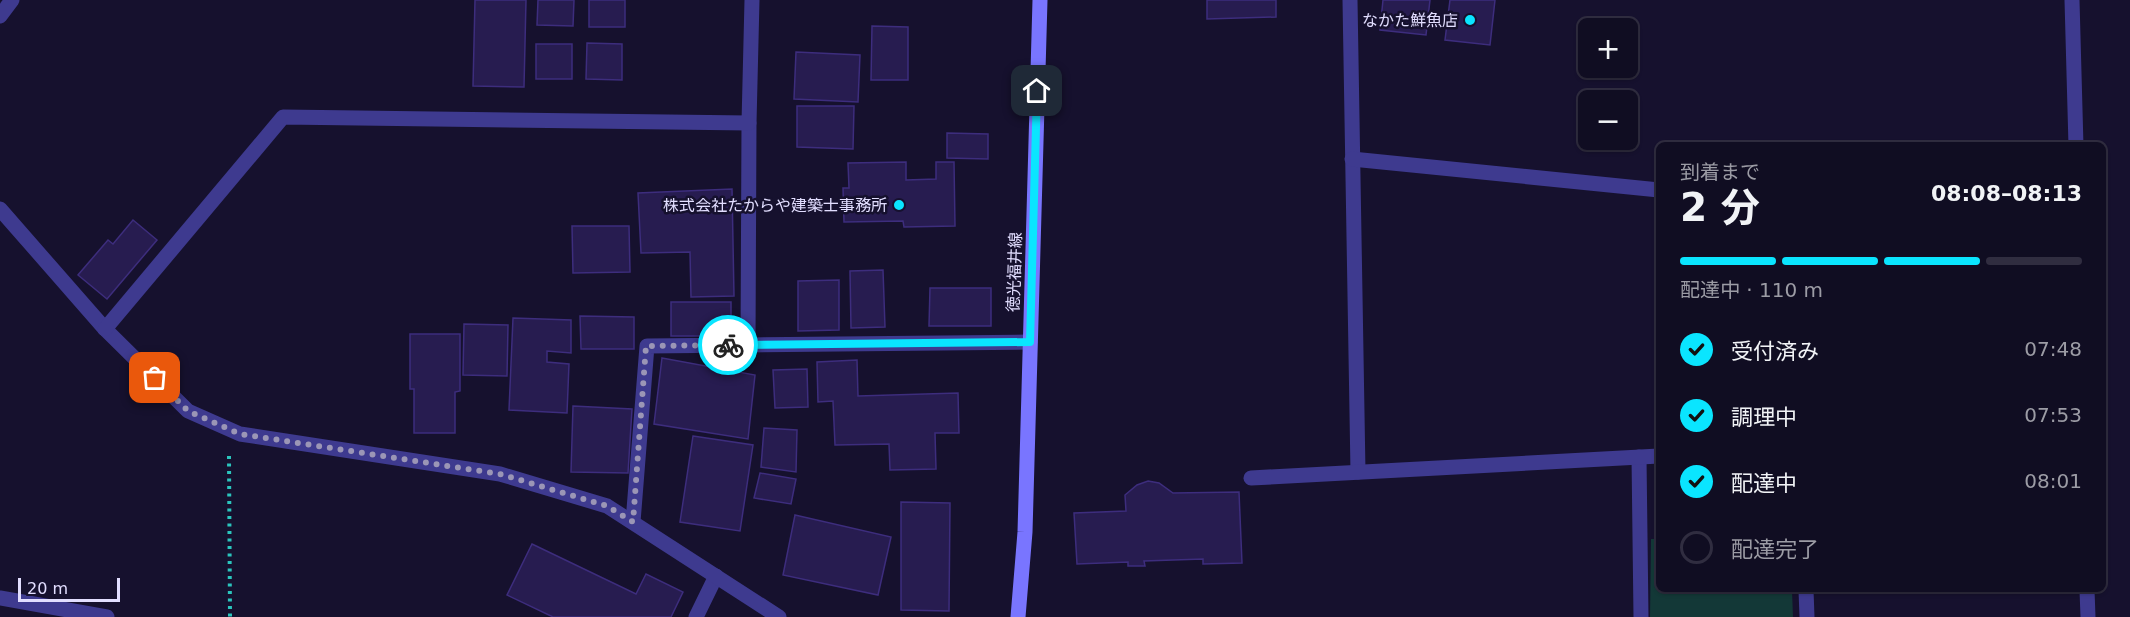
<!DOCTYPE html>
<html lang="ja">
<head>
<meta charset="utf-8">
<style>
  body { margin:0; font-family:"DejaVu Sans","Noto Sans JP",sans-serif; background:#1e1b2f; color:#f1f3f6; height:100vh; display:flex; flex-direction:column; font-size:22px; white-space:nowrap }
  * { box-sizing:border-box; margin:0 }
  p { font-size:20px; color:#9c9ca5 }
  .icon { flex:none; width:33px; height:33px; fill:none; stroke:currentColor; stroke-width:2; stroke-linecap:round; stroke-linejoin:round }
  .map { position:relative; flex:1; overflow:hidden }
  .drawer { position:absolute; left:1656px; top:142px; width:450px; height:450px; display:flex; flex-direction:column; background:#100d22; border-radius:9px; box-shadow:0 2px 4px #0004,0 0 0 2px #302d40 }
  .drawer>* { flex:none }
  .buttons { position:absolute; left:1578px; top:18px; display:grid; gap:12px }
  .buttons a { display:grid; place-items:center; width:60px; height:60px; border-radius:9px; background:#100d22; box-shadow:0 2px 4px #0004,0 0 0 2px #302d40; font-size:30px }
  .scale { position:absolute; left:18px; bottom:15px; width:102px; box-sizing:border-box; padding-left:6px; border:3px solid #e2deff; border-top:0; font-size:16px; line-height:21px; white-space:nowrap; color:#e2deff; -webkit-text-stroke:4px #16112e; paint-order:stroke }
  .pin { position:absolute; display:grid; place-items:center; width:51px; height:51px; color:#fff; margin:-26px; border-radius:12px; box-shadow:0 3px 9px #0006 }
  .courier { position:absolute; display:grid; place-items:center; width:60px; height:60px; margin:-30px; border:4px solid #0ae5ff; border-radius:50%; background:#fff; color:#222; box-shadow:0 2px 8px #0007 }
  .head em { font-style:normal; font-weight:700 }
  .head div { display:flex; flex-direction:column-reverse }
  .head { display:flex; align-items:center; justify-content:space-between; height:102px; padding:0 24px }
  h1 { font-size:39px; font-weight:700; line-height:45px }
  .bar { display:grid; grid-template-columns:repeat(4,1fr); gap:9px 6px; align-content:center; height:72px; padding:0 24px }
  .bar i { height:8px; border-radius:4px; background:#302d40 }
  .bar .current { background:#0ae5ff }
  .bar p { grid-column:span 4 }
  ol { padding:0 24px; list-style:none }
  li { display:flex; align-items:center; gap:18px; height:66px }
  li p { margin-inline-start:auto }
  li .icon { padding:6px; border-radius:50%; background:#0ae5ff; color:#111; stroke-width:4 }
  li:last-child { color:#9c9ca5 }
  li i { width:33px; height:33px; border:3px solid #302d40; border-radius:50% }
  .map>svg:first-child { display:block }
</style>
</head>
<body>
<div class="map">
<svg width="2130" height="617" viewBox="0 0 2130 617">
  <rect width="100%" height="100%" fill="#16112e"/>
  <path fill="#133837" d="M1651,539H1659V590H1792L1793,617H1650Z"/>
  <g fill="#271c50" stroke="#3d2d7d" stroke-width="1.5">
    <path d="M475,0H526L524,87L473,86Z"/>
    <path d="M538,0H574L573,26L537,25Z"/>
    <rect x="589" y="0" width="36" height="27"/>
    <path d="M1207,0H1276V17L1207,19Z"/>
    <path d="M1383,0H1430L1426,35L1380,30Z"/>
    <path d="M1450,0H1495L1490,45L1445,40Z"/>
    <path d="M872,26L908,27V80H871Z"/>
    <path d="M587,43L622,44V80L586,79Z"/>
    <rect x="536" y="44" width="36" height="35"/>
    <path d="M796,52L860,55L858,102L794,99Z"/>
    <path d="M797,106H854L853,149L797,147Z"/>
    <path d="M947,133L988,134V159L947,158Z"/>
    <path d="M906,162V180L936,179V162H954L955,226L904,227L903,221L844,222L843,188H849L848,163Z"/>
    <path d="M732,189L734,296L691,297L690,252L641,253L638,193Z"/>
    <path d="M133,220L157,240L107,299L78,275L108,240L113,244Z"/>
    <path d="M572,226H629L630,272L573,273Z"/>
    <path d="M883,270L885,327L851,328L850,271Z"/>
    <path d="M839,280V330L798,331V281Z"/>
    <path d="M930,288H991V326H929Z"/>
    <rect x="671" y="302" width="60" height="34"/>
    <path d="M580,316L634,317V349H581Z"/>
    <path d="M513,318L571,320V353L547,351V362L569,364L567,413L509,410Z"/>
    <path d="M464,324L508,325L507,376L463,375Z"/>
    <path d="M410,334H460V391L455,392V433H414V389H410Z"/>
    <path d="M662,358L755,375L748,439L654,424Z"/>
    <path d="M857,360L858,396L958,393L959,433H935L936,469L890,470L889,444L835,445L833,401L818,402L817,362Z"/>
    <path d="M807,369L808,407L775,408L773,370Z"/>
    <path d="M573,406L632,409L628,473L571,472Z"/>
    <path d="M764,428L797,430L796,472L761,467Z"/>
    <path d="M693,436L753,445L740,531L680,522Z"/>
    <path d="M760,473L796,479L791,504L754,498Z"/>
    <path d="M1148,481L1159,483L1173,493L1239,492L1242,563L1203,564V559L1144,561L1145,566H1128V562L1077,564L1074,513L1126,511L1125,495L1137,485Z"/>
    <path d="M901,502L950,503L949,611L901,610Z"/>
    <path d="M795,515L891,537L878,595L783,575Z"/>
    <path d="M532,544L636,594L646,574L683,592L671,617H553L507,595Z"/>
  </g>
  <g fill="none" stroke-linecap="round" stroke-linejoin="round">
    <path stroke="#2bc5bd" stroke-width="4" stroke-dasharray="3 4.5" stroke-linecap="butt" d="M229,456L230,617"/>
    <g stroke="#3e3a8f" stroke-width="15">
      <path d="M633,522L647,346L748,345"/>
      <path d="M696,617L716,576"/>
    </g>
    <g stroke="#3e3a8f" stroke-width="15">
      <path d="M1350,0L1358,472"/>
      <path d="M2072,0L2076,146"/>
      <path d="M0,16L12,0"/>
      <path d="M749,123L748,345L1030,342"/>
      <path d="M1352,159L1659,190"/>
      <path d="M0,209L105,329L188,411L240,434L500,474L607,506L779,617"/>
      <path d="M105,329L283,117L749,123L752,0"/>
      <path d="M1639,457L1641,617"/>
      <path d="M1251,478L1659,456"/>
      <path d="M1806,590L1807,617"/>
      <path d="M2087,590L2088,617"/>
      <path d="M0,598L107,617"/>
    </g>
    <path stroke="#7975ff" stroke-width="15" d="M1018,617L1025,532L1040,0"/>
  </g>
  <g fill="none" stroke-linecap="round" stroke-linejoin="round">
    <path stroke="#9b96b6" stroke-width="6" stroke-dasharray="0 10.8" d="M155,378L188,411L240,434L500,474L607,506L633,522L646,346L728,345"/>
    <path stroke="#0ae5ff" stroke-width="8" d="M728,345L1030,342L1037,91"/>
  </g>
  <g fill="#0ae5ff" stroke="#16112e" stroke-width="2">
    <circle cx="1470" cy="20" r="6"/>
    <circle cx="899" cy="205" r="6"/>
  </g>
  <g text-anchor="middle" stroke-width="5" stroke-linejoin="round" paint-order="stroke">
    <g font-size="16" fill="#e2deff" stroke="#16112e" text-anchor="end">
      <text x="1458" y="26">なかた鮮魚店</text>
      <text x="887" y="211">株式会社たからや建築士事務所</text>
    </g>
    <g font-size="16" fill="#e2deff" stroke="#16112e">
      <text transform="translate(1014 272) rotate(-88)" y="6">徳光福井線</text>
    </g>
  </g>
</svg>
<div class="buttons">
<a>+</a>
<a>−</a>
</div>
<div class="scale">20 m</div>
<div class="pin" style="left:155px;top:378px;background:#ea580c"><svg class="icon" aria-label="bag" viewBox="0 0 24 24"><path d="M5 8h14l-1 12H6zM9 8a3 3 0 0 1 6 0"/></svg></div>
<div class="pin" style="left:1037px;top:91px;background:#1f2937"><svg class="icon" aria-label="home" viewBox="0 0 24 24"><path d="M3 11l9-7 9 7M6 9v11h12V9"/></svg></div>
<div class="courier" style="left:728px;top:345px"><svg class="icon" aria-label="bike" viewBox="0 0 24 24"><circle cx="6" cy="16" r="4"/><circle cx="18" cy="16" r="4"/><path d="M6 16l4-8h5l3 8M10 8l3 8H6M13 5h3"/></svg></div>
<section class="drawer">
<div class="head"><div><h1>2 分</h1><p>到着まで</p></div><em>08:08–08:13</em></div>
<div class="bar"><i class="current"></i><i class="current"></i><i class="current"></i><i></i><p>配達中 · 110 m</p></div>
<ol>
<li><svg class="icon" aria-label="check" viewBox="0 0 24 24"><path d="M5 12l5 5 9-10"/></svg>受付済み<p>07:48</p></li>
<li><svg class="icon" aria-label="check" viewBox="0 0 24 24"><path d="M5 12l5 5 9-10"/></svg>調理中<p>07:53</p></li>
<li><svg class="icon" aria-label="check" viewBox="0 0 24 24"><path d="M5 12l5 5 9-10"/></svg>配達中<p>08:01</p></li>
<li><i></i>配達完了</li>
</ol>
</section>
</div>
</body>
</html>
